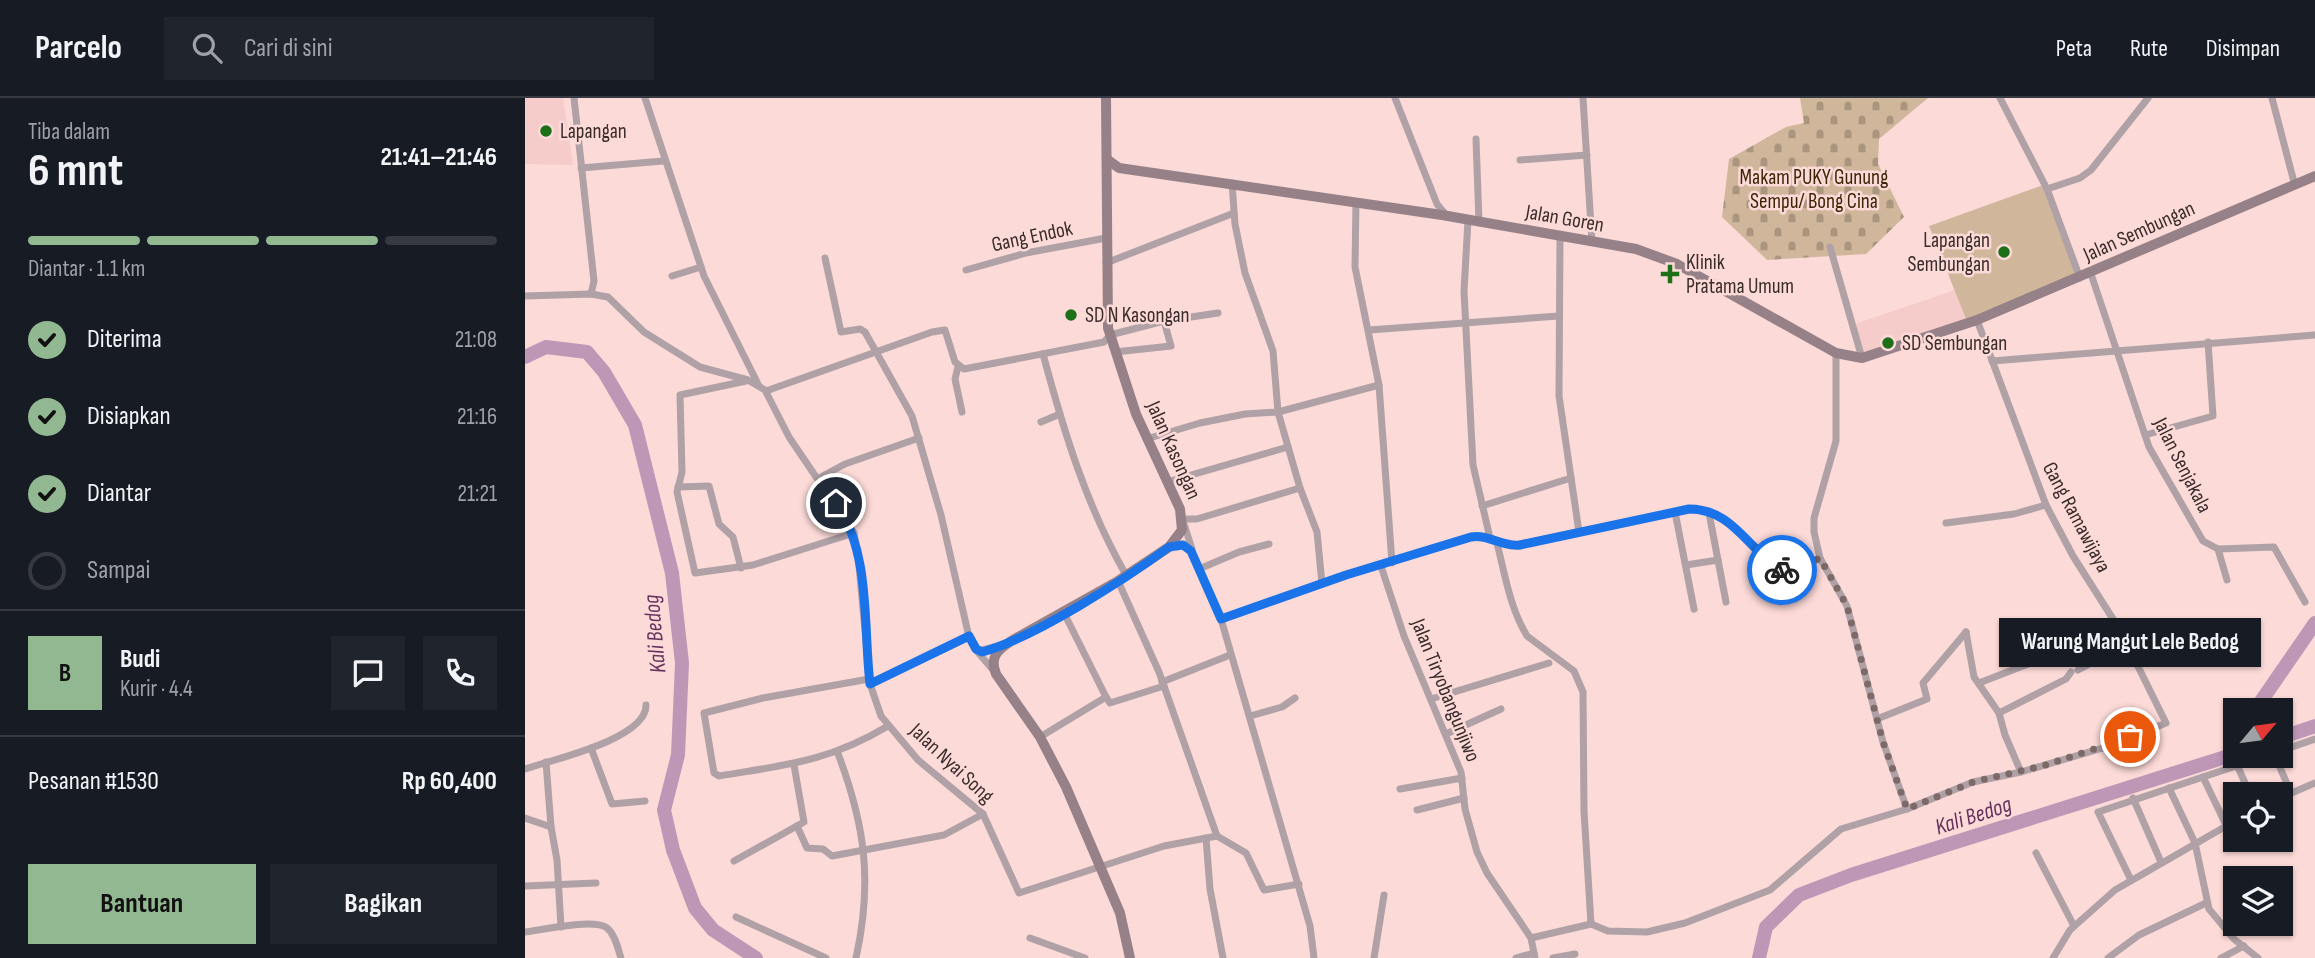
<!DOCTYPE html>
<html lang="id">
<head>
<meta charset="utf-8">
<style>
  body { margin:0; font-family:"Sofia Sans Condensed",sans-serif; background:#20242c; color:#f1f3f6; height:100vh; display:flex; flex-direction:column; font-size:26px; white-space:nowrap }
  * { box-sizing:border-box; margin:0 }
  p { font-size:23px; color:#9ea1a6 }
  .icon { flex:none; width:38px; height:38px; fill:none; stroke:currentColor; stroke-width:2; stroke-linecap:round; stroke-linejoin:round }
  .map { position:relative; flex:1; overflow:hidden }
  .side { display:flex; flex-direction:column; background:#171b24; width:525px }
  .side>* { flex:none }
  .needle { width:46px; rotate:61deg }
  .tools { position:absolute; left:1698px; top:600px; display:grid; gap:14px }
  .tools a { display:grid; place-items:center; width:70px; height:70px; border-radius:0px; background:#171b24; box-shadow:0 2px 5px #0004; font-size:35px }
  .pin { position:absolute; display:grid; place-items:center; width:60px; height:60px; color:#fff; margin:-30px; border:4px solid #fff; border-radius:50%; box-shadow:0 2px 7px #0007 }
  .courier { position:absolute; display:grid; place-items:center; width:70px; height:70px; margin:-35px; border:5px solid #1a73e8; border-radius:50%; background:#fff; color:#222; box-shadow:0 2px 9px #0007 }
  .bubble { position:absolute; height:49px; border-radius:0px; background:#171b24; box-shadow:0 2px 5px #0004; font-size:23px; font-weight:700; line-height:49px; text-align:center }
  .summary em { font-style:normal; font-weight:700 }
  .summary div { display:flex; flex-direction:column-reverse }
  .summary { display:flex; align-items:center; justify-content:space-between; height:119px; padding:0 28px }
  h1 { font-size:46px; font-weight:700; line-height:52px }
  .bar { display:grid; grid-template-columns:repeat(4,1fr); gap:10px 7px; align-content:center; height:84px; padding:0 28px }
  .bar i { height:9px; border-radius:5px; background:#363941 }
  .bar .selected { background:#92b892 }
  .bar p { grid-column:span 4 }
  .line { display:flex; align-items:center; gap:18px; padding:0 28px; border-top:2px solid #363941 }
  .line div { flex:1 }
  .round { display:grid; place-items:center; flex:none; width:74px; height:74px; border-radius:0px; background:#20242c }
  ol { padding:0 28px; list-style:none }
  li { display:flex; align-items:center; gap:21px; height:77px }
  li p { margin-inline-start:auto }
  li .icon { padding:7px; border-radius:50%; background:#92b892; color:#111; stroke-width:4 }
  li:last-child { color:#9ea1a6 }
  li i { width:38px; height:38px; border:4px solid #363941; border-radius:50% }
  .primary-button { display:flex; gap:14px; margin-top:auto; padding:14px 28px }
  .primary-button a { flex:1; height:80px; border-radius:0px; background:#92b892; color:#111; font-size:28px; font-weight:700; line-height:80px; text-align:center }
  .primary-button a+a { background:#20242c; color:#f1f3f6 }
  header { display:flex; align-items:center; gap:42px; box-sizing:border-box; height:98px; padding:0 35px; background:#171b24; border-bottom:2px solid #363941 }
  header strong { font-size:33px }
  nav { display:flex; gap:38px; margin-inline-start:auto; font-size:24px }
  .search { width:490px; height:63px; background:#20242c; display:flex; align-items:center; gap:18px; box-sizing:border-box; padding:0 24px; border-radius:0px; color:#9ea1a6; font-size:26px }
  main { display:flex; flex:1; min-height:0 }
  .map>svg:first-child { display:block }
</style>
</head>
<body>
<header>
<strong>Parcelo</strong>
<div class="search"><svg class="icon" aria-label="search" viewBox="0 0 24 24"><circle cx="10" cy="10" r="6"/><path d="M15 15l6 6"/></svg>Cari di sini</div>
<nav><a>Peta</a><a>Rute</a><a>Disimpan</a></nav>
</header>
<main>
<section class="side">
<div class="summary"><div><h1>6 mnt</h1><p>Tiba dalam</p></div><em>21:41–21:46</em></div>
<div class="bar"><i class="selected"></i><i class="selected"></i><i class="selected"></i><i></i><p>Diantar · 1.1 km</p></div>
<ol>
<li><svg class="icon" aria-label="check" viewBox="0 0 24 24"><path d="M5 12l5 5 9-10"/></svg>Diterima<p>21:08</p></li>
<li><svg class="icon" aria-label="check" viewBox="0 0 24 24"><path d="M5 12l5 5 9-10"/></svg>Disiapkan<p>21:16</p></li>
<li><svg class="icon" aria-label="check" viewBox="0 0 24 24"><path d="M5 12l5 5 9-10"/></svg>Diantar<p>21:21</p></li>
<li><i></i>Sampai</li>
</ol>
<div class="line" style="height:126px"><b class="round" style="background:#92b892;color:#111">B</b><div><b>Budi</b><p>Kurir · 4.4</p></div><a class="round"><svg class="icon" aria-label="chat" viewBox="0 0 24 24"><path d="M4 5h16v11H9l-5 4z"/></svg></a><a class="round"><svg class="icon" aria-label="phone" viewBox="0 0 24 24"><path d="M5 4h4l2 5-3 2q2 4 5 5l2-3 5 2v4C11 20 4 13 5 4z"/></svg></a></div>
<div class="line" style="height:91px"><div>Pesanan #1530</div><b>Rp 60,400</b></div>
<div class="primary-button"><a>Bantuan</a><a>Bagikan</a></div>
</section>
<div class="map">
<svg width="1790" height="860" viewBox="0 0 1790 860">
  <defs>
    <pattern id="cemetery-stones" width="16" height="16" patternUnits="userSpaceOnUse" patternTransform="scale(1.75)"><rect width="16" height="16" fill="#d0b79c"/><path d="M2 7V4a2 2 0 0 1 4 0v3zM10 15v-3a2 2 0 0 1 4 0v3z" fill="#aa957f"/></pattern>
  </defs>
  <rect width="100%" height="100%" fill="#fcdad8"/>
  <g fill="#f5ccca">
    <path d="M0,0H38L48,67L0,66Z"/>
    <path d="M1430,192L1443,227L1341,264L1327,227Z"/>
  </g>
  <path fill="url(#cemetery-stones)" d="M1275,0H1403L1354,41L1353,66L1379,119L1341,156L1242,162L1197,119L1204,61L1261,29L1279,25Z"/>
  <path fill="#d0b79c" d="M1518,87L1553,181L1443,226L1404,128Z"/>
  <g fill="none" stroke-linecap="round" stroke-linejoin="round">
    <g stroke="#be96b6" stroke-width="14">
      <path d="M0,259L21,249L62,254L79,274L110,327L147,475L157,565L153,657L139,712L148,752L170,810L188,832L231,860"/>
      <path d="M1730,612L1790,525"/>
      <path d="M1755,640L1790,628"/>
      <path d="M1234,860L1241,829L1274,797L1326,777L1710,656"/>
    </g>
    <g stroke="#afa1a5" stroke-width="7">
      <path d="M49,0L69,183L66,196"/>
      <path d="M120,0L179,178L233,286"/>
      <path d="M870,0L912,106L921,117"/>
      <path d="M1058,0L1067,144"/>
      <path d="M1475,0L1522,91L1555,180"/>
      <path d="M1747,0L1769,84"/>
      <path d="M951,41L954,124"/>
      <path d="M995,62L1062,57"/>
      <path d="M56,70L138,63"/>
      <path d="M707,85L710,126L720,175L748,253L753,314L775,390L792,434L797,486"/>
      <path d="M1522,91L1555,80L1566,72L1623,0"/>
      <path d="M831,104L830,169L854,287L867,465"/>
      <path d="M943,122L939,193L948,367L965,440"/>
      <path d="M1035,139L1034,298L1054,434"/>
      <path d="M1305,149L1337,260"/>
      <path d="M300,160L316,234L335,231L340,234L387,318L416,417L444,539L454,553L476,547"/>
      <path d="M581,165L709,115"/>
      <path d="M441,172L501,155L581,140"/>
      <path d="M1566,176L1624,349L1678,443L1693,451L1749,449L1780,504"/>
      <path d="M147,178L176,169"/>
      <path d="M0,198L66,196L83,199L119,234L175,269L223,282L240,292L264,339L329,435L333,457L345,586L356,618L393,662L458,716L494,795L639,748L692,738L721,755L739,792L774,786"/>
      <path d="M844,232L1034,218"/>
      <path d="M590,254L646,248L639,223"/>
      <path d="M1311,255V343L1289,420V434L1295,460L1322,508L1358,644L1382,711"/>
      <path d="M518,256C539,334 561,407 601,477"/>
      <path d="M1467,263L1790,237"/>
      <path d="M433,269L430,281L437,314"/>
      <path d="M221,283L155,297L157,374L152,394L170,475L228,467L329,435"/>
      <path d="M241,293L407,234L420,232L430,264L439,271L579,244L585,237L639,223L693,215"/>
      <path d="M516,324L535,316"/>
      <path d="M1620,337L1688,318L1683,244"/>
      <path d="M621,341L675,325L720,316L753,314L854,287"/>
      <path d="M294,380L320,366L394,340"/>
      <path d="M642,384L763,349"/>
      <path d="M153,389L184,388L194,426L208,439L216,470"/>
      <path d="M957,408L1046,380"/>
      <path d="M1150,414L1169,511"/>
      <path d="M1184,415L1201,504"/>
      <path d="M658,421H672L775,390"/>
      <path d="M1421,425L1489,416L1521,407"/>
      <path d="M659,426L667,451"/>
      <path d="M972,445C980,477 985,510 1002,538L1049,573L1058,594L1059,713L1066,826"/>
      <path d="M645,449L658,447L666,453L696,521L785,828L789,860"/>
      <path d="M1693,451L1702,482"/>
      <path d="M1161,467L1193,462"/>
      <path d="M856,468L879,538L936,674L940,711L952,754L962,775L1006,840L1010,860"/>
      <path d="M674,471L714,454L744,446"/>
      <path d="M593,483L634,574L692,738"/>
      <path d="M539,515L581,599"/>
      <path d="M696,521L821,477L946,439L961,438L986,448L1164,411C1214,411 1239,475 1265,473C1275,473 1286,464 1295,460"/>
      <path d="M1441,534L1449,579L1474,615L1480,637L1496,674"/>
      <path d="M451,552L468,572"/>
      <path d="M1553,572L1602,546"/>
      <path d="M344,581L238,600L179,615L189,675L194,678C260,667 303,664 363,628"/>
      <path d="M637,584L705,557"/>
      <path d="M1454,585L1534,554"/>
      <path d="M345,586L444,539"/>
      <path d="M906,601L1024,565"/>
      <path d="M1474,615L1541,581L1546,574"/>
      <path d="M725,618L757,609L770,600"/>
      <path d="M1352,621L1402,601L1398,585L1441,534"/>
      <path d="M921,636L976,611"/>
      <path d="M515,639L581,599L585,605L639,588"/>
      <path d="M66,650L87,706L120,703"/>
      <path d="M312,653C340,726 348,783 331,860"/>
      <path d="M1755,653L1790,641"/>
      <path d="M1750,658L1766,695"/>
      <path d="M21,664L26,729"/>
      <path d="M1712,667L1725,696"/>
      <path d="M0,671C26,662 122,641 121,607"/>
      <path d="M1678,679L1701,727"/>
      <path d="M1644,690L1670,745L1684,811L1709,841L1733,860"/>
      <path d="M875,691L937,680"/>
      <path d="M1608,700L1636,764"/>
      <path d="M1755,700L1790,685"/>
      <path d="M892,712L939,700"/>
      <path d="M0,720L26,729L32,762L36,829"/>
      <path d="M272,728L282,750L298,751L307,758L419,737L458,716"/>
      <path d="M681,740L685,791L698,860"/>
      <path d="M1511,755L1549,828"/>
      <path d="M209,763L279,724L269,667"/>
      <path d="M1606,782L1573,714L1741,658"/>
      <path d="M0,788L71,785"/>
      <path d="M211,819L301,860"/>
      <path d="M0,834C17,832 69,820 82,830C90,836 93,851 96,860"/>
      <path d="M505,840L560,860"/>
      <path d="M1006,840L1066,826L1083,833L1122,834L1160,825L1245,792L1316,731L1382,711L1448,684L1496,674L1588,647L1641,625L1595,532L1548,458L1521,407L1452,222"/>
      <path d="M849,860L859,797"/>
      <path d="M991,860L1009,855"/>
      <path d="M1028,860L1050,856"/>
      <path d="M1528,860L1545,832L1590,792L1710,723"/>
      <path d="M1583,860L1614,837L1681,805"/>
      <path d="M1696,860L1719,848"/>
    </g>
    <g stroke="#958187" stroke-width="10">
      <path d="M581,0L583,230L611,316L655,411L657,432L644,449L593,483L486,543C473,552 464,559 471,576L515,639L541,689L595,815L605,860"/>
      <path d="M583,62L594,70L917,117L1111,151L1152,166L1311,255L1337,260L1452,222L1790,78"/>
    </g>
  </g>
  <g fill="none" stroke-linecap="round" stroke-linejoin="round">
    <path stroke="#7d6968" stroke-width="7" stroke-dasharray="0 12.6" d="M1257,472L1265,473L1295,460L1322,508L1358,644L1382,711L1448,684L1521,667L1605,639"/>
    <path stroke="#1a73e8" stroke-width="9" d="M311,405C346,455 338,526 345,586L444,538L451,551L457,554C507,541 602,480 644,449L658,447L666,453L696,521L821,477L946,439C964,436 976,449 995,447L1164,411C1209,411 1222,452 1257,472"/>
  </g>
  <g fill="#1d7018" stroke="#fcdad8" stroke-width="2.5">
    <circle cx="21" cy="33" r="7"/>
    <circle cx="1479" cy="154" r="7"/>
    <path d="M1141.5 165.5h7v7h7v7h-7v7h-7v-7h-7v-7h7z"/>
    <circle cx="546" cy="217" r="7"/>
    <circle cx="1363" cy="245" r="7"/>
  </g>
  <g text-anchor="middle" stroke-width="5" stroke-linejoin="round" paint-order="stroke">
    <g font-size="21" fill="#392c2b" stroke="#fcdad8" text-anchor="start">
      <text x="35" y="40">Lapangan</text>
      <text x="1465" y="149" text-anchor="end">Lapangan<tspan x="1465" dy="24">Sembungan</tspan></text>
      <text x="1161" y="171">Klinik<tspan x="1161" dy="24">Pratama Umum</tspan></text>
      <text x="560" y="224">SD N Kasongan</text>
      <text x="1377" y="252">SD Sembungan</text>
    </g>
    <g font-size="21" fill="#3c2505" stroke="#fcdad8">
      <text x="1289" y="86">Makam PUKY Gunung<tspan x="1289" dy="24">Sempu/ Bong Cina</tspan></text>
    </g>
    <g font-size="21" fill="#392c2b" stroke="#fcdad8">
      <text transform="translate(1040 120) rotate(10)" y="7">Jalan Goren</text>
      <text transform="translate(1614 133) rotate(-24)" y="7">Jalan Sembungan</text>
      <text transform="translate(507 138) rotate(-12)" y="7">Gang Endok</text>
      <text transform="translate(649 352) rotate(66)" y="7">Jalan Kasongan</text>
      <text transform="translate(1658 367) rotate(63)" y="7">Jalan Senjakala</text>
      <text transform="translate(1552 419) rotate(62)" y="7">Gang Ramawijaya</text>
      <text transform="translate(921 592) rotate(68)" y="7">Jalan Tiryobangunjiwo</text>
      <text transform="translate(427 665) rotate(43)" y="7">Jalan Nyai Song</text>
    </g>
    <g font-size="23" font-style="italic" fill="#66325d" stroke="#fcdad8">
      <text transform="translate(129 536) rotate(-95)" y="8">Kali Bedog</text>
      <text transform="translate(1448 717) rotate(-18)" y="8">Kali Bedog</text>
    </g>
  </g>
</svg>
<div class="tools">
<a><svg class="needle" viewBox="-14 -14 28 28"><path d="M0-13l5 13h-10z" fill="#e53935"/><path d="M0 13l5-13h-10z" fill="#9ea1a6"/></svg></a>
<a><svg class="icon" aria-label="locate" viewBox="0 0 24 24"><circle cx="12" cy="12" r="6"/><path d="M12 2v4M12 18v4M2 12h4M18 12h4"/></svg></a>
<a><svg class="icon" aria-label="layers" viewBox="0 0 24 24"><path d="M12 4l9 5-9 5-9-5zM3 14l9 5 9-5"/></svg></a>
</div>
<div class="pin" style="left:1605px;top:639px;background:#ea580c"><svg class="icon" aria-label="bag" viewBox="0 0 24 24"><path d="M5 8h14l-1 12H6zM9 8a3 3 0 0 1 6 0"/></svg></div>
<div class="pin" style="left:311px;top:405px;background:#1f2937"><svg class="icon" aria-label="home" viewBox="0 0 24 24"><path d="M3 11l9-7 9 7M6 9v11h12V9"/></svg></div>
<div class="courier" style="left:1257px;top:472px"><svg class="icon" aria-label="bike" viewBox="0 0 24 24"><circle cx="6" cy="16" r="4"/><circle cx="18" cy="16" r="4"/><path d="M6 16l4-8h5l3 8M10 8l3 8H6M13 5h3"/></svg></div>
<div class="bubble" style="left:1474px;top:520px;width:262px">Warung Mangut Lele Bedog</div>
</div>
</main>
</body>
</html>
